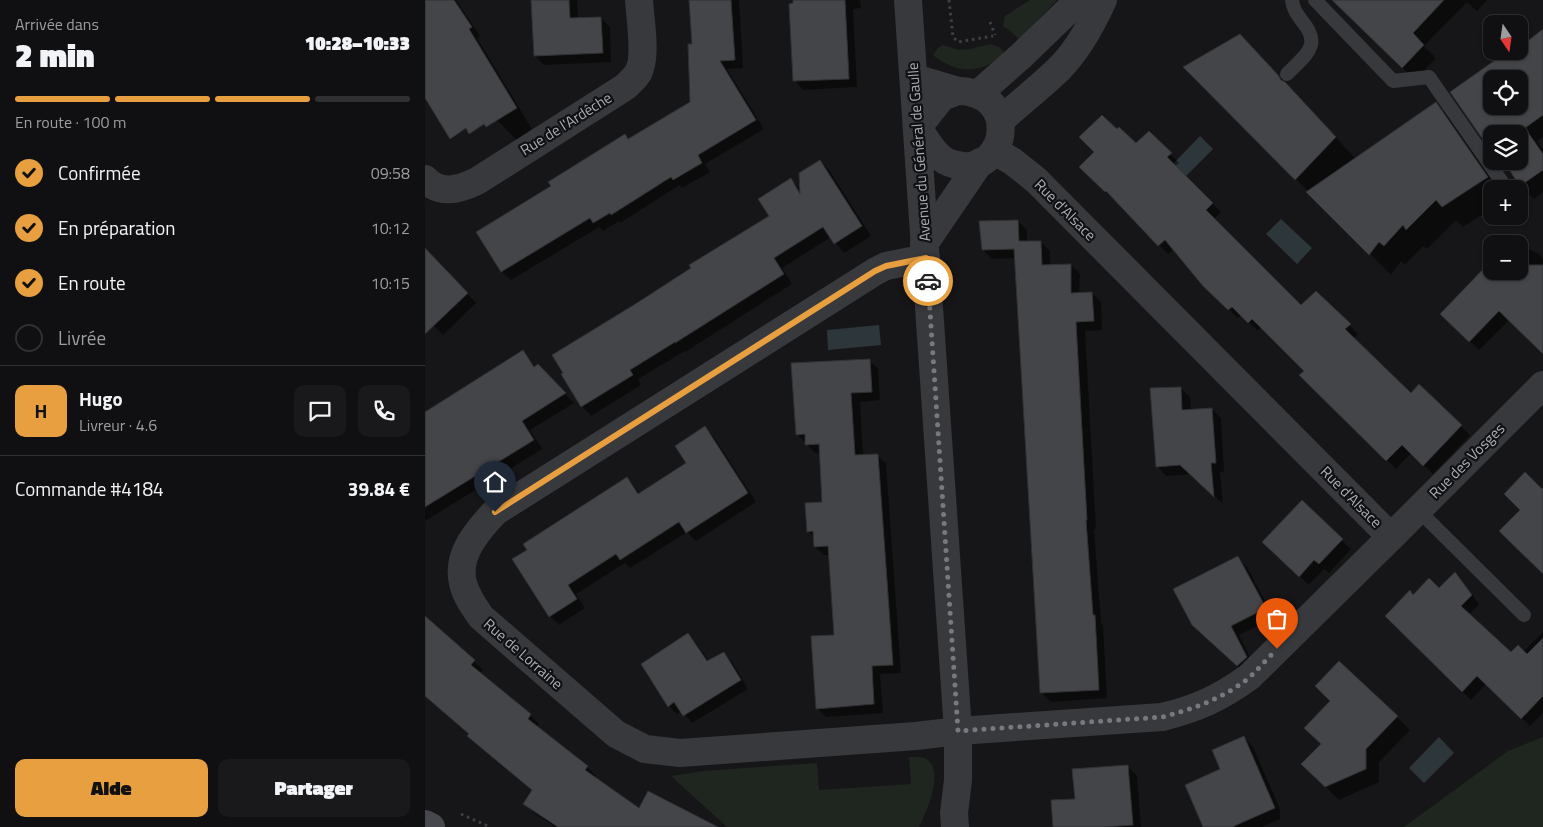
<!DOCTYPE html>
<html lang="fr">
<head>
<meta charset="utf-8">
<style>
  body { margin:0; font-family:"Titillium Web",sans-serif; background:#19191b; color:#f1f3f6; height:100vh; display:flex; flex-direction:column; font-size:19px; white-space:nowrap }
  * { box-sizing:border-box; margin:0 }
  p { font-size:16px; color:#9c9d9f }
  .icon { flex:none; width:28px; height:28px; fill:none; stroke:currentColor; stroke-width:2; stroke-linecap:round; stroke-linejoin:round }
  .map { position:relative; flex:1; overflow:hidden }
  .details { display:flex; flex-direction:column; background:#101012; width:425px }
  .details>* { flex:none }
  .needle { width:32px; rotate:167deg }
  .controls { position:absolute; left:1058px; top:15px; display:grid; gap:10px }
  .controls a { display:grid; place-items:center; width:45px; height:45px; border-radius:10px; background:#101012; box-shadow:0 1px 4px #0004,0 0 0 1px #303032; font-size:25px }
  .pin { position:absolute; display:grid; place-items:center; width:42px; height:42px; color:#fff; margin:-51px -21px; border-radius:50% 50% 50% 0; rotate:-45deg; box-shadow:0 0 5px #0007 }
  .pin .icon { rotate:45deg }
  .courier { position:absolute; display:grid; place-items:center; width:50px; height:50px; margin:-25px; border:4px solid #e79f40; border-radius:50%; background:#fff; color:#222; box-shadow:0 1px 6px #0007 }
  .overview em { font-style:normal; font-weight:800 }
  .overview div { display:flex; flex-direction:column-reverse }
  .overview { display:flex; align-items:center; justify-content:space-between; height:85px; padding:0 15px }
  h1 { font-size:32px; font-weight:800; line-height:38px }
  .bar { display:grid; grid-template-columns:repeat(4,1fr); gap:8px 5px; align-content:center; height:60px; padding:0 15px }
  .bar i { height:6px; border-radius:4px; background:#303032 }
  .bar .selected { background:#e79f40 }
  .bar p { grid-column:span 4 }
  .line { display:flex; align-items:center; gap:12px; padding:0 15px; border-top:1px solid #303032 }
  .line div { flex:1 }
  .round { display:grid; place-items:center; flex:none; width:52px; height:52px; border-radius:10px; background:#19191b }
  ol { padding:0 15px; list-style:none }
  li { display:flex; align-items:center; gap:15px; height:55px }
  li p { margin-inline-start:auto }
  li .icon { padding:5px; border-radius:50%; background:#e79f40; color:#111; stroke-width:4 }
  li:last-child { color:#9c9d9f }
  li i { width:28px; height:28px; border:2px solid #303032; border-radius:50% }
  .action { display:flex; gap:10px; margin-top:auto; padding:10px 15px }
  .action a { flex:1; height:58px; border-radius:10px; background:#e79f40; color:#111; font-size:20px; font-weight:800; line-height:58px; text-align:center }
  .action a+a { background:#19191b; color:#f1f3f6 }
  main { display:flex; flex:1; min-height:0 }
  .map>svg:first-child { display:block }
</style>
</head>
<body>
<main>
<section class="details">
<div class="overview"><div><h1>2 min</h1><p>Arrivée dans</p></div><em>10:28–10:33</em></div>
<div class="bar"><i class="selected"></i><i class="selected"></i><i class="selected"></i><i></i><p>En route · 100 m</p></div>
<ol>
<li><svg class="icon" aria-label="check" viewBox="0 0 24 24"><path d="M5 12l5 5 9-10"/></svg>Confirmée<p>09:58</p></li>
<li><svg class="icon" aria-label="check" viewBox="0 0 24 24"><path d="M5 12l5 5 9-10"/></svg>En préparation<p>10:12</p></li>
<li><svg class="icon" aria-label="check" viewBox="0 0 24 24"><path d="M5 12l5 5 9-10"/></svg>En route<p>10:15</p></li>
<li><i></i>Livrée</li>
</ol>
<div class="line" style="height:90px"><b class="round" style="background:#e79f40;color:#111">H</b><div><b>Hugo</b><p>Livreur · 4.6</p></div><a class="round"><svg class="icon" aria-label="chat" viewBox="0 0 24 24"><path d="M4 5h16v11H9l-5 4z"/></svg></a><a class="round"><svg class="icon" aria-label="phone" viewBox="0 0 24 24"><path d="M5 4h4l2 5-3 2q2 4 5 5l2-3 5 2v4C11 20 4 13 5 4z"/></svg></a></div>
<div class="line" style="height:65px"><div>Commande #4184</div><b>39.84 €</b></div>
<div class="action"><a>Aide</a><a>Partager</a></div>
</section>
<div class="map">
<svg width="1118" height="827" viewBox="0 0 1118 827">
  <rect width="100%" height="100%" fill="#161618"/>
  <g fill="#1f261f">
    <path d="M605,0H632L594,39L583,29L578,27L580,16Z"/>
    <path d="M565,44L574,47L580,53C558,74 532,75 508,55L513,48L518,45L534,50L545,49Z"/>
    <path d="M1118,737V827H979L1083,751Z"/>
    <path d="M484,757C491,757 498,756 503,760C519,773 501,813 494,827H302L246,776L278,771L392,763L394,790L486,784Z"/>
  </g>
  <g fill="#2d363b">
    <path d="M775,136L788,149L761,176L748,164Z"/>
    <path d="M856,219L887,248L872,264L841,234Z"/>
    <path d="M454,325L456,345L403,350L402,330Z"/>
    <path d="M1014,737L1029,753L999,783L984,768Z"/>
  </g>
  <g fill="#0007" fill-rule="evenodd">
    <path d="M9,0H31L55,36L52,38L113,139L99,148L53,100L0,85V6Z"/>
    <path d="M107,0H152L153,19L175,18L185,27L186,62L119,65L110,56Z"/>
    <path d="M266,0H314L318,68L302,69L339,129L280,164L285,172L257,188L255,185L195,223L194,221L178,231L174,227L86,280L77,272L53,232L128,186L200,135L204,140L267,103L269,46Z"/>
    <path d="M369,0H435L436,8L428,9L432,87L378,90L370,81Z"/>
    <path d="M933,0H1062L1052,11L1042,2L999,46L1011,58L990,80L921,12Z"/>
    <path d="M1118,31V137L1112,141L1118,150V192L1109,199L1075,161H1094V134H1066V149L1027,92L1094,51V45L1102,39L1104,41ZM1066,79H1094V106H1066Z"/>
    <path d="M835,56L931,159L1010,103L1031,124L1076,189H1066V209L1038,227L1031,220L1002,249L998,246L980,265L976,261L966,275L760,67Z"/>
    <path d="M692,131L711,144L724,132L754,163L750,166L796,212L789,219L876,307L891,292L933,334L928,339L986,394L994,385L1045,435L1008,474L986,453L971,469L876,375L880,371L836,327L833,331L816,315L813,318L777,284L749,249L743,254L690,199L689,200L656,167Z"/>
    <path d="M395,161L404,170L446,236L419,253L406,237L357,268L367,284L260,352V351L213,379L216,385L166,416L157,406L137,375L213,304L346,216L366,180L376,190Z"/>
    <path d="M593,221L602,230V242H616L625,251V266L646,265L655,274L654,294L667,293L676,302L677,330L660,331L671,529H669L676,623L678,625L682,698L626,702L617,693L591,258L567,259L558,250Z"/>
    <path d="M1094,246L1100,247L1114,254L1118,259V349L1116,351L1084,320L1054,350L1016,314L1066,262V271H1094Z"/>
    <path d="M0,250L51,303L18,335L0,317Z"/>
    <path d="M98,352L111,367L113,366L149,403L105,430L117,449L0,521V413Z"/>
    <path d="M444,360L453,369L455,400L435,402L438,456L452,455L461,464L476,673L455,674L458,713L401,717L392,708L410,636L405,555H399L390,547V538L383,531L398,503L396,453H390L372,434Z"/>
    <path d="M756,388L765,397L766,410L787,409L796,418L799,472H795L798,504L766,474L741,476L732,466Z"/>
    <path d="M280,428L289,437L331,502L271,541L262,532L205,568L200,563L151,594L160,608L134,625L125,616L202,478L215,494L263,463Z"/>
    <path d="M877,502L926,549L904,573L899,569L884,585L848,551Z"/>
    <path d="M813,558L822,567L849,618L814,635L830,667L822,675L777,634Z"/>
    <path d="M1030,573L1038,582L1054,604L1044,615L1086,654L1098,652L1118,632V713L1105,726L1061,684L1046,700L962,616L985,592L989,596L1014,590Z"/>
    <path d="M0,628H12L49,661L58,670L55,673L105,715L114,724L111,727L162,767L171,776L169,778L214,810L279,827H130L109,813L100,804L108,791L0,695Z"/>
    <path d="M263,635L271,643L284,661L298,653L307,662L323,689L267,723L257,711L252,714L244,706Z"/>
    <path d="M907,701L972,717L985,730L954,762V782L914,800L878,764L897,745Z"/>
    <path d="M819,738L828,747L855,809V819L837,827H779L797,770Z"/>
    <path d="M703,767L712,776L716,827H629L651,800Z"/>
  </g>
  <g fill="#434548" stroke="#303134" fill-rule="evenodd">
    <path d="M0,0H29L47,27L44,29L92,108L61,127L59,124L44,134L41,128L25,139L0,98Z"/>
    <path d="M106,0H144L145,18L176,17L178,53L109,56Z"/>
    <path d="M264,0H306L310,60L295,61L331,120L273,155L277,163L248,180L246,177L186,215L185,213L168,223L165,218L76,272L51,232L126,186L123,182L200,134L203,139L265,102L263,44H267Z"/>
    <path d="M368,0H420L424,79L368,81L364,4L368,3Z"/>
    <path d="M907,0H1019L988,33L999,45L977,68Z"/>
    <path d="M1118,29V115L1100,128L1118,154V170L1095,186L1081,165L1078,168L1073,161H1094V134H1066V151L1025,92L1083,51H1094V44L1102,38L1104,40ZM1066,79H1094V106H1066Z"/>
    <path d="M815,34L853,75L856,80L860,82L911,137L870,180L758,67Z"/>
    <path d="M1011,102L1063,177L1017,207L1011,200L981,230L978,225L959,246L954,242L944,255L881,192Z"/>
    <path d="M677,115L692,129L694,127L711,143L724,131L747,153L742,157L788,203L781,210L876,305L891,291L926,324L920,329L986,393L994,384L1037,425L998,466L977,445L961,461L874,375L879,371L827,319L823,323L807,307L803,310L778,286L740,240L733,246L681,191L680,192L654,167L669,152L654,137Z"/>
    <path d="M395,160L437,226L409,244L398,227L349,258L359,274L250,343V342L205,370L208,375L156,407L136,374L138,373L127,355L212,303L266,268L264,265L344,216L333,199L366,178L375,194L374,173Z"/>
    <path d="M593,220L594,241H616L617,265L646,264V293L667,292L669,321L651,322L662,520H661L668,615H670L674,690L615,693L589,249L557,250L554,221Z"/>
    <path d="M0,248L43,293L0,334Z"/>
    <path d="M1063,264H1066V271H1094V265H1118V354L1074,311L1044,342L1015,314Z"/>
    <path d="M98,350L109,367L113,364L141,393L97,421L109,440L0,507V412Z"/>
    <path d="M445,359L447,392L426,393L430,455L453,454L468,665L447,666L449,704L391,709L386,636L409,635L403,546L389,547L388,531L382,532L380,503L397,502L394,444L380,445V434L371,435L366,363Z"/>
    <path d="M756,387L757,410L787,408L791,463H786L789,497L755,465L731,467L725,388Z"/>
    <path d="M280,426L323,493L261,533L254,522L195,560L191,554L143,585L152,599L124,617L87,559L102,550L98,544L202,477L213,494L261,463L250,446Z"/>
    <path d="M1100,472L1117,489L1118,488V574L1074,531L1095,510L1079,494Z"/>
    <path d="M877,500L918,539L894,564L889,560L874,577L837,542Z"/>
    <path d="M813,556L841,608L806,626L822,657L812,666L767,625L748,589Z"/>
    <path d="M1030,572L1047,595L1036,606L1086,652L1093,645L1102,654L1118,638V696L1096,719L1052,676L1037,692L960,616L985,590L988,595L1004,578L1014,588Z"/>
    <path d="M0,616L50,660L46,665L106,714L103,719L163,766L160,770L214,808L223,791L293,827H133L98,804L107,790L42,736L44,734L0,696Z"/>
    <path d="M263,633L282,661L299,652L316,680L258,716L249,702L243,707L216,664Z"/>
    <path d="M914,661L973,716L941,749V769L900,787L876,764L896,744L879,728L905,701L890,686Z"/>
    <path d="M819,736L850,808L807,827H778L760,785L795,769L787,750Z"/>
    <path d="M703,765L708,825L680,827H628L626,800L650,799L647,769Z"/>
  </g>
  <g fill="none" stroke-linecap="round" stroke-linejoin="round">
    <g stroke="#3e4044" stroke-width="3" stroke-dasharray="2.5 4" stroke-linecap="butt">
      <path d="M524,0L528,37L533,42L568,36"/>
      <path d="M565,22L570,35"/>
      <path d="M36,814L65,827"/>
    </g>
    <g stroke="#38393d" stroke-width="14">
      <path d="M890,0L968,81L1004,77L1077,182"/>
      <path d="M862,74C880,55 898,46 877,21C872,14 868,9 867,0"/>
      <path d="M993,510L1099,615"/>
    </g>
    <g stroke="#38393d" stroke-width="28">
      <path d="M533,91C595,92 583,170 538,166C530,165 522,163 516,158C506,150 500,138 493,127L517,97Z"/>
      <path d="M553,94L596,56L654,0"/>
      <path d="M576,120C595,103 615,87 634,69C653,50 667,24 678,0"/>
      <path d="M0,179C15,195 34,190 52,181L200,87C206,81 213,76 215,68C221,53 215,17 214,0"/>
      <path d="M501,258L461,266L451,271L70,512C52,531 31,555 38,583C41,596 49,607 56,617L191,734L220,749L255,753L491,736L533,731L737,717C771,709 795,698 824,677L966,537L611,180L587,161L569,151"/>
      <path d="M966,537L1118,385"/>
    </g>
    <g stroke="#38393d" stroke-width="28">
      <path d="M483,0L533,731V780L529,813L530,827"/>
      <path d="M489,78L533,91"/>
      <path d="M499,244L555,162"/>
    </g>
    <path stroke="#46484d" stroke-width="28" d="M0,824L6,827"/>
  </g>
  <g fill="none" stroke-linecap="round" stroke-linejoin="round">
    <path stroke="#76797f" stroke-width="5" stroke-dasharray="0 9" d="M503,281L533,731L737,717C769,709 799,698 825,677C834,668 843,658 852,649"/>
    <path stroke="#e79f40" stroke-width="6" d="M70,512L450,271L461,266L501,258L503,281"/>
  </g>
  <g text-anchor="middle" stroke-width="4.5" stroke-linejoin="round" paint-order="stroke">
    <g font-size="15" fill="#a9afb7" stroke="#111113">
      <text transform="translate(141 124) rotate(-32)" y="5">Rue de l'Ardêche</text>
      <text transform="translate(494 152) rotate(-94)" y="5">Avenue du Général de Gaulle</text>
      <text transform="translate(640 210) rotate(45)" y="5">Rue d'Alsace</text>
      <text transform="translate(1042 461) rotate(-45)" y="5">Rue des Vosges</text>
      <text transform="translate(926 497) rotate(45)" y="5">Rue d'Alsace</text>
      <text transform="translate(98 654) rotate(41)" y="5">Rue de Lorraine</text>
    </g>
  </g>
</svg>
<div class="controls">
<a><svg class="needle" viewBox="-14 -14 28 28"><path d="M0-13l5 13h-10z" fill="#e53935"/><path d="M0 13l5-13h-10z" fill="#9c9d9f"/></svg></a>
<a><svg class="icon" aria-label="locate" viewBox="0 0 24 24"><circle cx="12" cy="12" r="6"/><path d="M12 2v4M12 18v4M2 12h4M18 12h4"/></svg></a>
<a><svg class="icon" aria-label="layers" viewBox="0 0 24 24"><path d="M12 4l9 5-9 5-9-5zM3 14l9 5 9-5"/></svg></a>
<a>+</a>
<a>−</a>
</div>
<div class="pin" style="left:852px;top:649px;background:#ea580c"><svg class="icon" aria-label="bag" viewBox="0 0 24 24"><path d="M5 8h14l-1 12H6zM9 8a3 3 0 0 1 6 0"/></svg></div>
<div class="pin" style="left:70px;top:512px;background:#1f2937"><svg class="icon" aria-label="home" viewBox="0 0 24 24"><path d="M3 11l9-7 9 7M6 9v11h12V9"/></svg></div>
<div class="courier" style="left:503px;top:281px"><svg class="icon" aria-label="car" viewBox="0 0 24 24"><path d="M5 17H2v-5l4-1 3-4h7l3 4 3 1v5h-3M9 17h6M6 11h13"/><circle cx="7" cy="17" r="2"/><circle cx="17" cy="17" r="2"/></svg></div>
</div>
</main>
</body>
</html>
